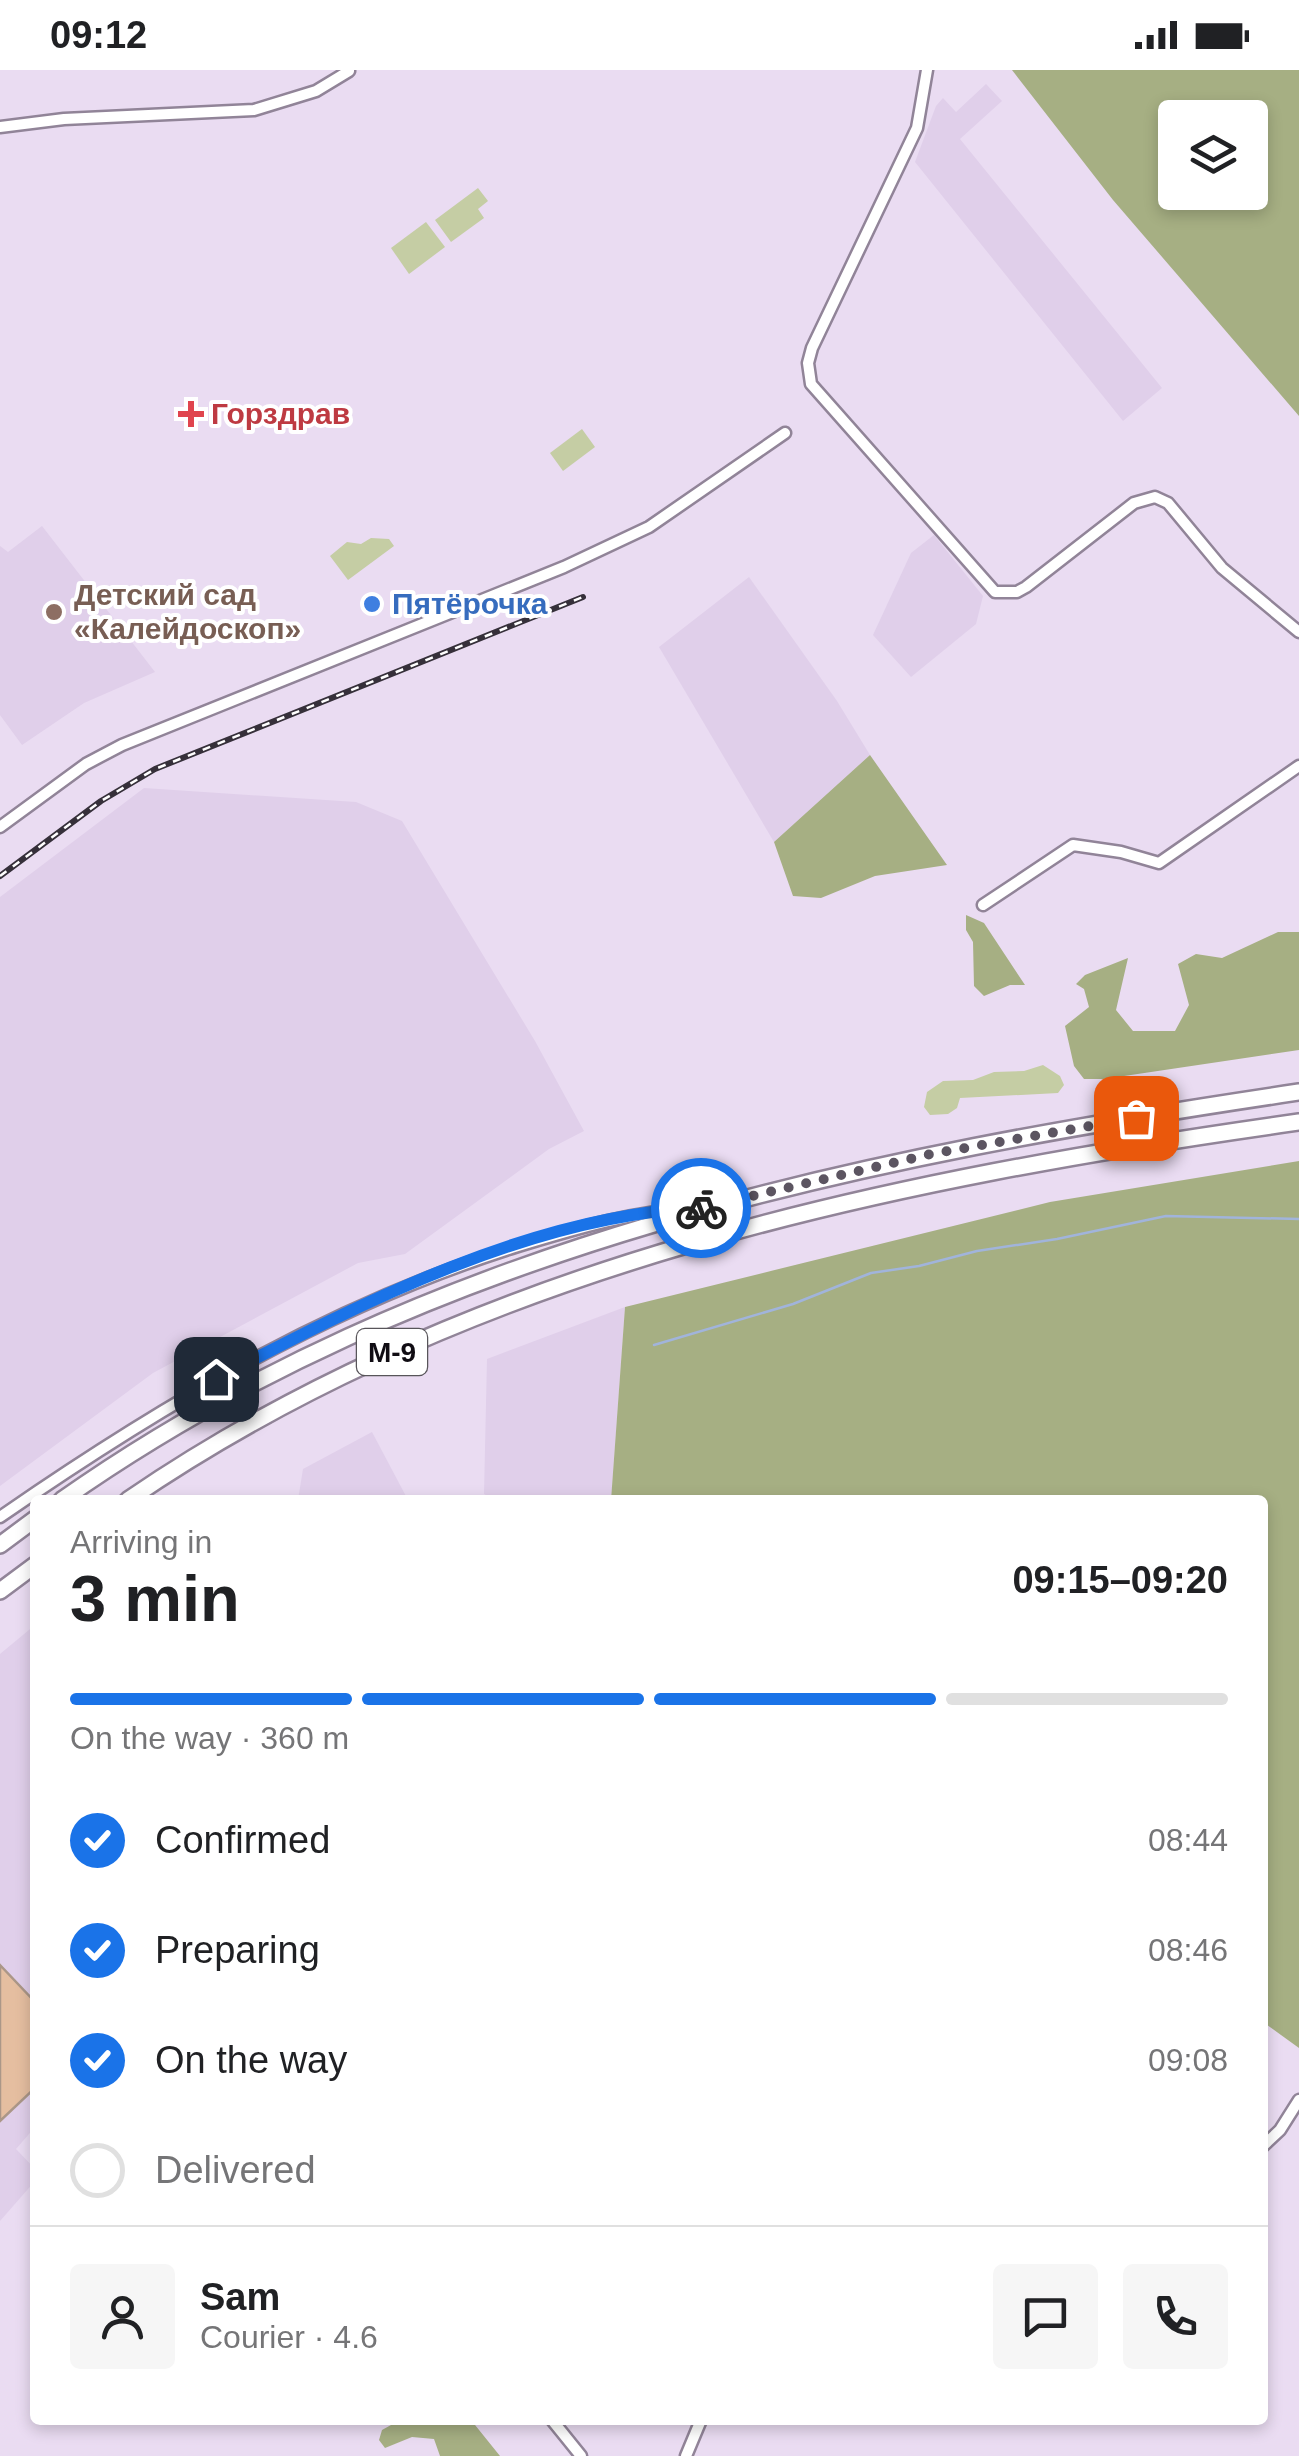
<!DOCTYPE html>
<html lang="en">
<head>
<meta charset="utf-8">
<style>
  body { margin:0; font-family:Helvetica,sans-serif; background:#f6f6f6; color:#202124; height:100vh; display:flex; flex-direction:column; font-size:38px; white-space:nowrap }
  * { box-sizing:border-box; margin:0 }
  p { font-size:32px; color:#757577 }
  .icon { flex:none; width:55px; height:55px; fill:none; stroke:currentColor; stroke-width:2; stroke-linecap:round; stroke-linejoin:round }
  .map { position:relative; flex:1; overflow:hidden }
  .drawer { position:absolute; left:30px; top:1425px; width:1238px; height:930px; display:flex; flex-direction:column; background:#fff; border-radius:10px; box-shadow:0 5px 15px #0003 }
  .drawer>* { flex:none }
  .fabs { position:absolute; left:1158px; top:30px; display:grid; gap:20px }
  .fabs a { display:grid; place-items:center; width:110px; height:110px; border-radius:10px; background:#fff; box-shadow:0 5px 15px #0003; font-size:50px }
  .pin { position:absolute; display:grid; place-items:center; width:85px; height:85px; color:#fff; margin:-42px; border-radius:20px; box-shadow:0 5px 15px #0006 }
  .courier { position:absolute; display:grid; place-items:center; width:100px; height:100px; margin:-50px; border:8px solid #1a73e8; border-radius:50%; background:#fff; color:#222; box-shadow:0 2px 12px #0007 }
  .overview em { font-style:normal; font-weight:800 }
  .overview div { display:flex; flex-direction:column-reverse }
  .overview { display:flex; align-items:center; justify-content:space-between; height:170px; padding:0 40px }
  h1 { font-size:65px; font-weight:800; line-height:75px }
  .bar { display:grid; grid-template-columns:repeat(4,1fr); gap:15px 10px; align-content:center; height:120px; padding:0 40px }
  .bar i { height:12px; border-radius:8px; background:#e0e0e0 }
  .bar .selected { background:#1a73e8 }
  .bar p { grid-column:span 4 }
  .line { display:flex; align-items:center; gap:25px; padding:0 40px; border-top:2px solid #e0e0e0 }
  .line div { flex:1 }
  .round { display:grid; place-items:center; flex:none; width:105px; height:105px; border-radius:10px; background:#f6f6f6 }
  ol { padding:0 40px; list-style:none }
  li { display:flex; align-items:center; gap:30px; height:110px }
  li p { margin-inline-start:auto }
  li .icon { padding:10px; border-radius:50%; background:#1a73e8; color:#fff; stroke-width:4 }
  li:last-child { color:#757577 }
  li i { width:55px; height:55px; border:5px solid #e0e0e0; border-radius:50% }
  .status { display:flex; justify-content:space-between; align-items:center; height:70px; padding:0 50px; background:#fff; direction:ltr }
  .status svg { height:28px; fill:currentColor }
  .map>svg:first-child { display:block }
</style>
</head>
<body>
<div class="status"><b>09:12</b><svg viewBox="0 0 49 12"><path d="M0 12V9h3v3zM5 12V6h3v6zM10 12V3h3v9zM15 12V0h3v12zM26 1h20v11H26zM47 4h2v5h-2z"/></svg></div>
<div class="map">
<svg width="1299" height="2386" viewBox="0 0 1299 2386">
  <rect width="100%" height="100%" fill="#eadcf2"/>
  <g fill="#e0cfea">
    <path d="M986,14L1002,31L960,69L1162,318L1123,351L915,92L936,36L943,28L956,42Z"/>
    <path d="M42,456L155,602L84,633L22,675L0,645V476L8,482Z"/>
    <path d="M934,465L983,526L976,554L911,607L873,565L911,483Z"/>
    <path d="M749,507L837,631L870,685L774,772L659,577Z"/>
    <path d="M144,718L356,732L402,751L535,971L584,1061L549,1079L405,1184L358,1193L153,1303L0,1416V827Z"/>
    <path d="M625,1237L611,1430H494L484,1424L487,1289Z"/>
    <path d="M372,1362L408,1430H298L303,1399Z"/>
    <path d="M35,1555V2057L16,2079L35,2099V2111L0,2151V1584Z"/>
  </g>
  <g fill="#c5cda4">
    <path d="M478,118L488,131L478,139L484,148L451,172L435,150Z"/>
    <path d="M426,152L445,177L409,204L391,178Z"/>
    <path d="M582,359L595,377L563,401L550,383Z"/>
    <path d="M371,468L389,469L394,476L348,510L330,486L347,472L361,474Z"/>
    <path d="M1043,995L1060,1006L1064,1015L1058,1023L960,1028L957,1038L948,1044L930,1045L924,1037L927,1022L943,1011L973,1010L994,1002L1024,1001Z"/>
  </g>
  <g fill="#a6af83" fill-rule="evenodd">
    <path d="M1012,0H1299V346L1113,130ZM1175,48H1250V122H1175Z"/>
    <path d="M870,685L947,795L875,806L821,828L793,826L774,772Z"/>
    <path d="M966,845L984,853L1025,915H1010L984,926L974,916L973,872L966,860Z"/>
    <path d="M1278,862H1299V980L1104,1009H1084L1074,996L1065,956L1089,937L1084,919L1076,914L1085,905L1128,888L1116,940L1133,961H1175L1189,935L1178,894L1196,884L1222,888Z"/>
    <path d="M1299,1091V1978L1263,1952L1262,1430H611L625,1237L1050,1132Z"/>
    <path d="M400,2350H471L500,2386H440L434,2369L412,2367L385,2378L379,2370L382,2360Z"/>
  </g>
  <g fill="none" stroke-linecap="round" stroke-linejoin="round">
    <path stroke="#a1b4db" stroke-width="2.5" d="M654,1275L793,1234L871,1203L919,1196L977,1181L1057,1169L1166,1146L1299,1149"/>
  </g>
  <path fill="#e5bea0" stroke="#ab9788" stroke-width="2.5" d="M0,1895L35,1932V2018L0,2051Z"/>
  <g fill="none" stroke-linecap="round" stroke-linejoin="round">
    <defs>
      <g id="minor">
        <path d="M927,0L917,58L812,278L808,293L811,314L995,522H1017L1026,517L1134,433L1155,427L1168,433L1222,498L1299,562"/>
        <path d="M0,57L64,49L254,40L316,21L349,1"/>
        <path d="M0,757L86,694L122,675L564,497L649,457L785,363"/>
        <path d="M983,835L1073,775L1121,782L1159,793L1299,696"/>
        <path d="M0,1447C162,1335 330,1235 518,1176C577,1158 635,1141 697,1138"/>
        <path d="M1262,2077L1280,2060L1299,2030"/>
        <path d="M552,2350L581,2386"/>
        <path d="M686,2386L701,2350"/>
      </g>
      <g id="highway">
        <path d="M62,1430C427,1173 866,1086 1299,1022"/>
        <path d="M128,1430C472,1194 893,1109 1299,1052"/>
        <path d="M0,1475L35,1449"/>
        <path d="M0,1521L35,1495"/>
      </g>
    </defs>
    <use href="#minor" stroke="#918498" stroke-width="15"/>
    <use href="#highway" stroke="#918498" stroke-width="20"/>
    <use href="#minor" stroke="#fff" stroke-width="10"/>
    <use href="#highway" stroke="#fff" stroke-width="15"/>
    <defs>
      <path id="rail" d="M0,806L101,731L155,699L583,527"/>
    </defs>
    <use href="#rail" stroke="#36303a" stroke-width="6"/>
    <use href="#rail" stroke="#fff" stroke-width="2.5" stroke-dasharray="8" stroke-linecap="butt"/>
  </g>
  <g fill="none" stroke-linecap="round" stroke-linejoin="round">
    <path stroke="#5c5561" stroke-width="10" stroke-dasharray="0 18" d="M701,1138L931,1084L1136,1048"/>
    <path stroke="#1a73e8" stroke-width="12" d="M216,1309C360,1233 536,1144 701,1138"/>
  </g>
  <path fill="#e0444e" stroke="#fff" stroke-width="4" d="M186 329h10v10h10v10h-10v10h-10v-10h-10v-10h10z"/>
  <circle fill="#3f7fe0" stroke="#fff" stroke-width="4" cx="372" cy="534" r="10"/>
  <circle fill="#8d6e63" stroke="#fff" stroke-width="4" cx="54" cy="542" r="10"/>
  <g text-anchor="middle" stroke-width="8" stroke-linejoin="round" paint-order="stroke">
    <rect fill="#fff" stroke="#58555a" stroke-width="2.5" x="357" y="1259" width="70" height="46" rx="8"/>
    <g font-size="28" font-weight="bold" fill="#100c13">
      <text x="392" y="1292">М-9</text>
    </g>
    <g font-size="30" font-weight="bold" fill="#be3a42" stroke="#fff" text-anchor="start">
      <text x="211" y="354">Горздрав</text>
    </g>
    <g font-size="30" font-weight="bold" fill="#785e54" stroke="#fff" text-anchor="start">
      <text x="74" y="535">Детский сад<tspan x="74" dy="34">«Калейдоскоп»</tspan></text>
    </g>
    <g font-size="30" font-weight="bold" fill="#366cbe" stroke="#fff" text-anchor="start">
      <text x="392" y="544">Пятёрочка</text>
    </g>
  </g>
</svg>
<div class="fabs">
<a><svg class="icon" aria-label="layers" viewBox="0 0 24 24"><path d="M12 4l9 5-9 5-9-5zM3 14l9 5 9-5"/></svg></a>
</div>
<div class="pin" style="left:1136px;top:1048px;background:#ea580c"><svg class="icon" aria-label="bag" viewBox="0 0 24 24"><path d="M5 8h14l-1 12H6zM9 8a3 3 0 0 1 6 0"/></svg></div>
<div class="pin" style="left:216px;top:1309px;background:#1f2937"><svg class="icon" aria-label="home" viewBox="0 0 24 24"><path d="M3 11l9-7 9 7M6 9v11h12V9"/></svg></div>
<div class="courier" style="left:701px;top:1138px"><svg class="icon" aria-label="bike" viewBox="0 0 24 24"><circle cx="6" cy="16" r="4"/><circle cx="18" cy="16" r="4"/><path d="M6 16l4-8h5l3 8M10 8l3 8H6M13 5h3"/></svg></div>
<section class="drawer">
<div class="overview"><div><h1>3 min</h1><p>Arriving in</p></div><em>09:15–09:20</em></div>
<div class="bar"><i class="selected"></i><i class="selected"></i><i class="selected"></i><i></i><p>On the way · 360 m</p></div>
<ol>
<li><svg class="icon" aria-label="check" viewBox="0 0 24 24"><path d="M5 12l5 5 9-10"/></svg>Confirmed<p>08:44</p></li>
<li><svg class="icon" aria-label="check" viewBox="0 0 24 24"><path d="M5 12l5 5 9-10"/></svg>Preparing<p>08:46</p></li>
<li><svg class="icon" aria-label="check" viewBox="0 0 24 24"><path d="M5 12l5 5 9-10"/></svg>On the way<p>09:08</p></li>
<li><i></i>Delivered</li>
</ol>
<div class="line" style="height:180px"><a class="round"><svg class="icon" aria-label="person" viewBox="0 0 24 24"><circle cx="12" cy="8" r="4"/><path d="M4 21q1-7 8-7t8 7"/></svg></a><div><b>Sam</b><p>Courier · 4.6</p></div><a class="round"><svg class="icon" aria-label="chat" viewBox="0 0 24 24"><path d="M4 5h16v11H9l-5 4z"/></svg></a><a class="round"><svg class="icon" aria-label="phone" viewBox="0 0 24 24"><path d="M5 4h4l2 5-3 2q2 4 5 5l2-3 5 2v4C11 20 4 13 5 4z"/></svg></a></div>
</section>
</div>
</body>
</html>
